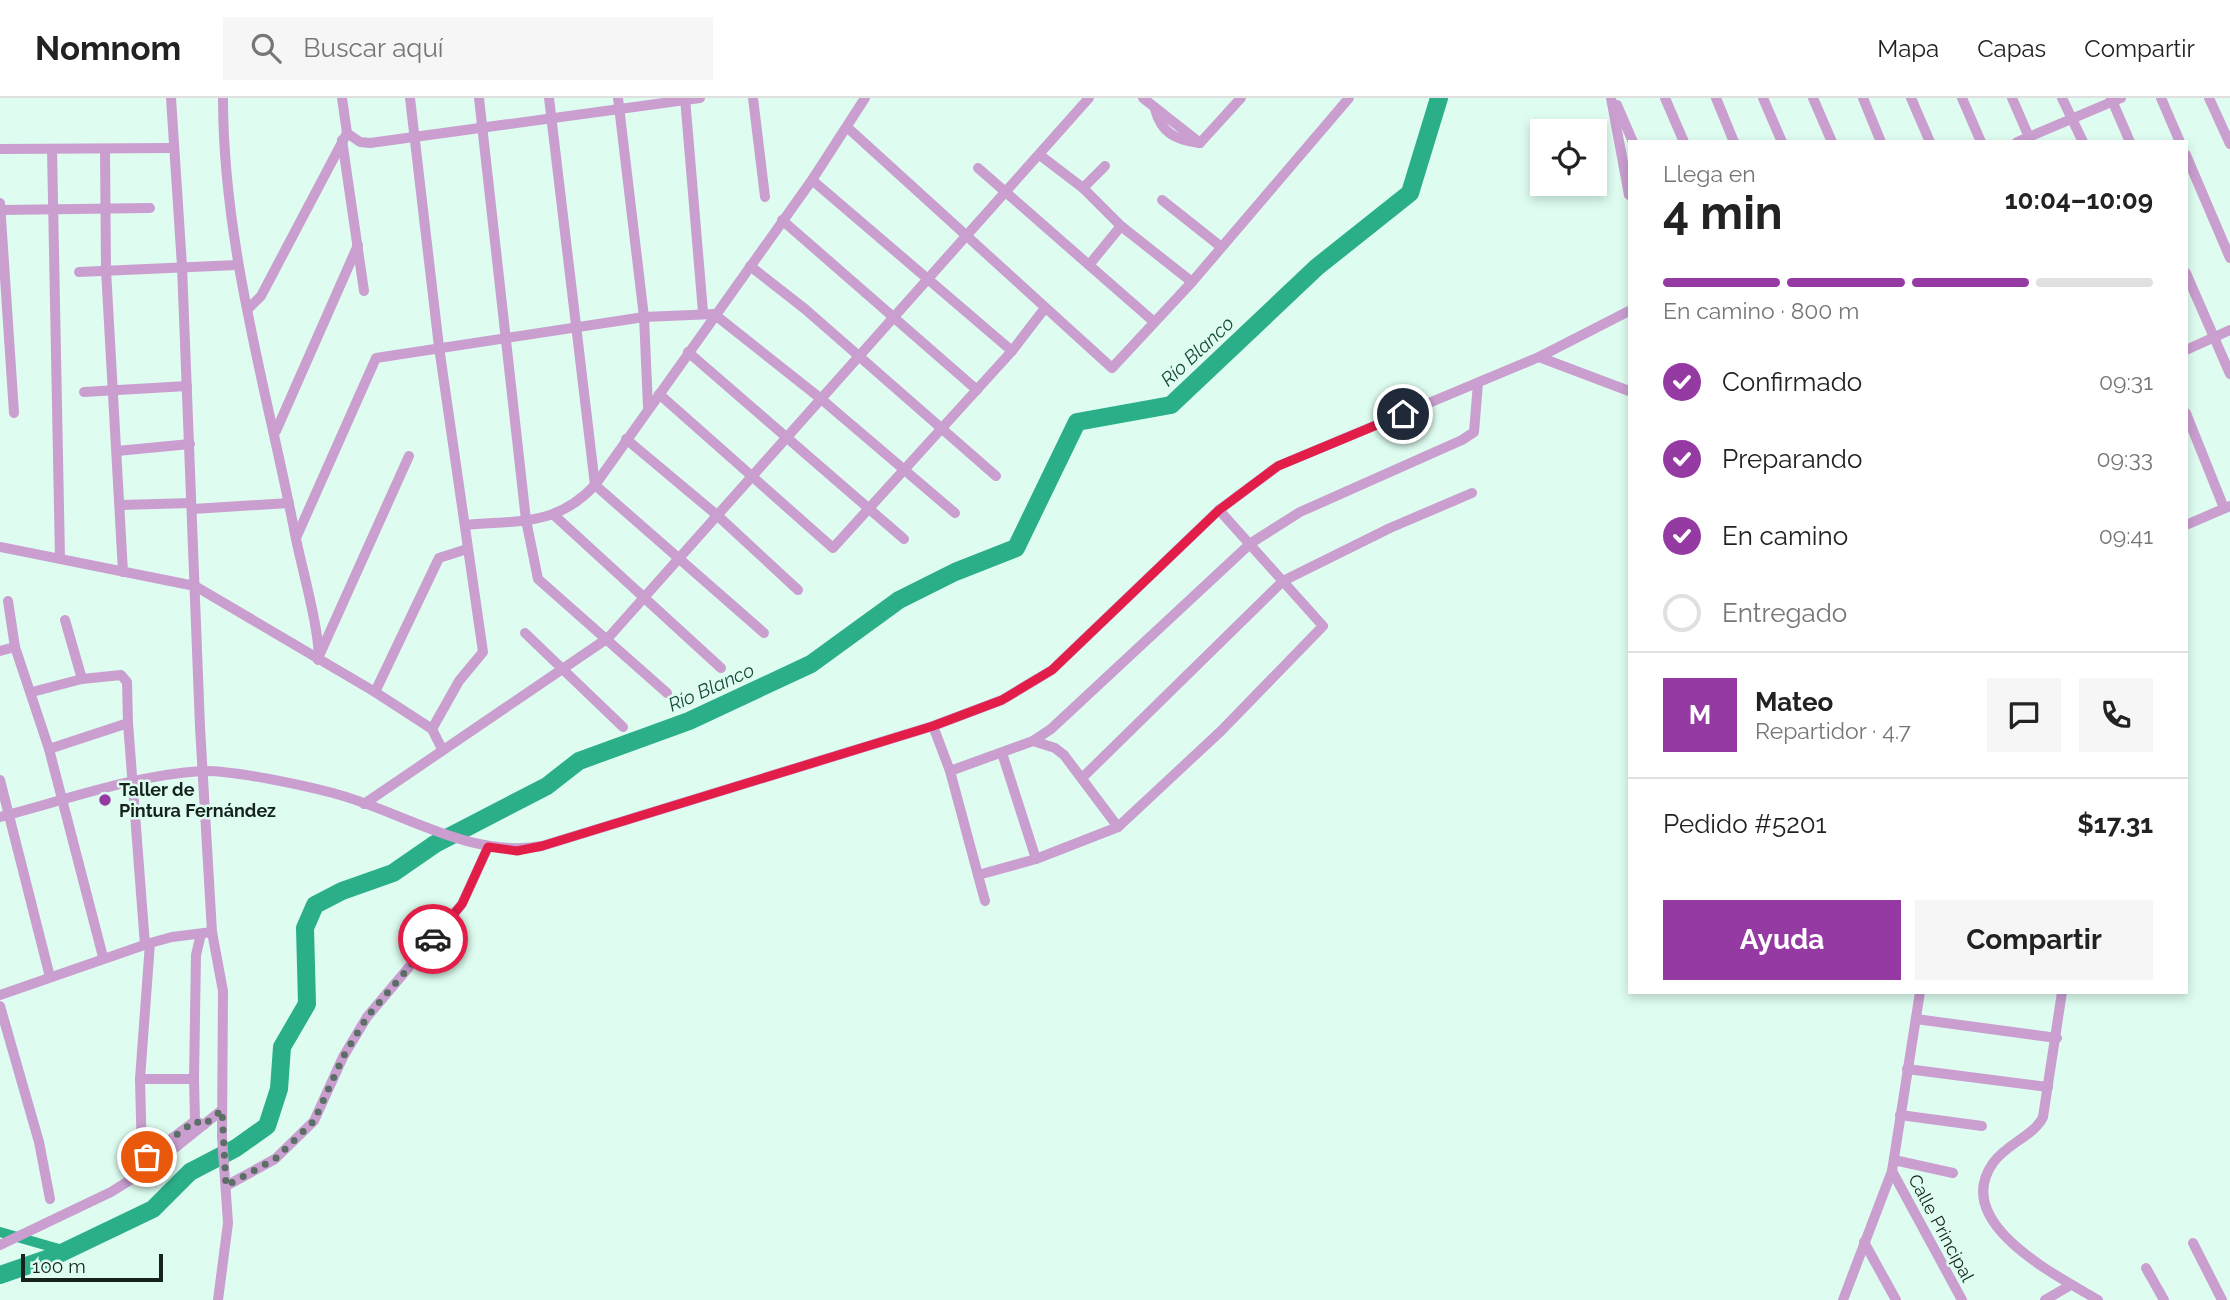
<!DOCTYPE html>
<html lang="es">
<head>
<meta charset="utf-8">
<style>
  body { margin:0; font-family:Raleway,sans-serif; background:#f6f6f6; color:#222; height:100vh; display:flex; flex-direction:column; font-size:26px; white-space:nowrap }
  * { box-sizing:border-box; margin:0 }
  p { font-size:23px; color:#767676 }
  .icon { flex:none; width:38px; height:38px; fill:none; stroke:currentColor; stroke-width:2; stroke-linecap:round; stroke-linejoin:round }
  .map { position:relative; flex:1; overflow:hidden }
  .sheet { position:absolute; left:1628px; top:42px; width:560px; height:854px; display:flex; flex-direction:column; background:#fff; border-radius:0px; box-shadow:0 4px 10px #0003 }
  .sheet>* { flex:none }
  .controls { position:absolute; left:1530px; top:21px; display:grid; gap:14px }
  .controls a { display:grid; place-items:center; width:77px; height:77px; border-radius:0px; background:#fff; box-shadow:0 4px 10px #0003; font-size:35px }
  .scale { position:absolute; left:21px; bottom:18px; width:142px; box-sizing:border-box; padding-left:7px; border:4px solid #16221d; border-top:0; font-size:19px; line-height:24px; white-space:nowrap; color:#16221d; -webkit-text-stroke:5px #defdf0; paint-order:stroke }
  .pin { position:absolute; display:grid; place-items:center; width:60px; height:60px; color:#fff; margin:-30px; border:4px solid #fff; border-radius:50%; box-shadow:0 2px 7px #0007 }
  .courier { position:absolute; display:grid; place-items:center; width:70px; height:70px; margin:-35px; border:5px solid #e11d48; border-radius:50%; background:#fff; color:#222; box-shadow:0 2px 9px #0007 }
  .head em { font-style:normal; font-weight:700 }
  .head div { display:flex; flex-direction:column-reverse }
  .head { display:flex; align-items:center; justify-content:space-between; height:119px; padding:0 35px }
  h1 { font-size:46px; font-weight:700; line-height:52px }
  .bar { display:grid; grid-template-columns:repeat(4,1fr); gap:10px 7px; align-content:center; height:84px; padding:0 35px }
  .bar i { height:9px; border-radius:5px; background:#e0e0e0 }
  .bar .current { background:#9539a3 }
  .bar p { grid-column:span 4 }
  .line { display:flex; align-items:center; gap:18px; padding:0 35px; border-top:2px solid #e0e0e0 }
  .line div { flex:1 }
  .round { display:grid; place-items:center; flex:none; width:74px; height:74px; border-radius:0px; background:#f6f6f6 }
  ol { padding:0 35px; list-style:none }
  li { display:flex; align-items:center; gap:21px; height:77px }
  li p { margin-inline-start:auto }
  li .icon { padding:7px; border-radius:50%; background:#9539a3; color:#fff; stroke-width:4 }
  li:last-child { color:#767676 }
  li i { width:38px; height:38px; border:4px solid #e0e0e0; border-radius:50% }
  .button { display:flex; gap:14px; margin-top:auto; padding:14px 35px }
  .button a { flex:1; height:80px; border-radius:0px; background:#9539a3; color:#fff; font-size:28px; font-weight:700; line-height:80px; text-align:center }
  .button a+a { background:#f6f6f6; color:#222 }
  header { display:flex; align-items:center; gap:42px; box-sizing:border-box; height:98px; padding:0 35px; background:#fff; border-bottom:2px solid #e0e0e0 }
  header strong { font-size:33px }
  nav { display:flex; gap:38px; margin-inline-start:auto; font-size:24px }
  .search { width:490px; height:63px; background:#f6f6f6; display:flex; align-items:center; gap:18px; box-sizing:border-box; padding:0 24px; border-radius:0px; color:#767676; font-size:26px }
  .map>svg:first-child { display:block }
</style>
</head>
<body>
<header>
<strong>Nomnom</strong>
<div class="search"><svg class="icon" aria-label="search" viewBox="0 0 24 24"><circle cx="10" cy="10" r="6"/><path d="M15 15l6 6"/></svg>Buscar aquí</div>
<nav><a>Mapa</a><a>Capas</a><a>Compartir</a></nav>
</header>
<div class="map">
<svg width="2230" height="1202" viewBox="0 0 2230 1202">
  <rect width="100%" height="100%" fill="#defdf0"/>
  <g fill="none" stroke-linecap="round" stroke-linejoin="round">
    <path stroke="#2baf89" stroke-width="10" d="M0,1134L66,1153"/>
    <path stroke="#2baf89" stroke-width="18" d="M0,1177L55,1158L153,1111L190,1074L236,1050L267,1028L279,991L282,949L307,906L305,830L315,807L342,793L393,775L435,746L547,688L579,663L689,623L811,566L899,502L955,474L1016,450L1077,324L1171,307L1317,169L1410,95L1439,0"/>
    <g stroke="#ca9fd0" stroke-width="10">
      <path d="M171,0L182,168L200,629L212,834L223,893L222,1039L228,1125L218,1202"/>
      <path d="M223,0C223,148 267,292 295,436C300,463 322,540 318,562"/>
      <path d="M342,0L347,35"/>
      <path d="M410,0L439,249L483,554L459,583L432,631"/>
      <path d="M479,0L526,422L538,481L667,595"/>
      <path d="M549,0L595,387L764,535"/>
      <path d="M618,0L644,219L648,309"/>
      <path d="M685,0L703,214"/>
      <path d="M753,0L765,99"/>
      <path d="M1143,0L1200,45"/>
      <path d="M1611,0L1629,97"/>
      <path d="M1665,0L1684,44"/>
      <path d="M1716,0L1734,44"/>
      <path d="M1763,0L1782,44"/>
      <path d="M1813,0L1832,44"/>
      <path d="M1863,0L1881,44"/>
      <path d="M1911,0L1930,44"/>
      <path d="M1962,0L1981,44"/>
      <path d="M2012,0L2029,39"/>
      <path d="M2062,0L2083,44"/>
      <path d="M2111,0L2130,44"/>
      <path d="M2161,0L2180,44"/>
      <path d="M2209,0L2230,46"/>
      <path d="M1617,7L1633,44"/>
      <path d="M1155,11C1161,35 1176,42 1199,45"/>
      <path d="M848,30L1112,270L1192,184L1349,0"/>
      <path d="M342,42L364,193"/>
      <path d="M2017,44L2121,0"/>
      <path d="M1200,45L1241,0"/>
      <path d="M0,51L173,50"/>
      <path d="M52,51L60,461"/>
      <path d="M105,52L106,172L123,474"/>
      <path d="M2186,57L2230,160"/>
      <path d="M1041,58L1083,90L1121,128L1192,184"/>
      <path d="M978,70L1153,223"/>
      <path d="M812,82L1012,253"/>
      <path d="M1083,90L1105,68"/>
      <path d="M1162,102L1220,148"/>
      <path d="M0,105L14,315"/>
      <path d="M1,112L150,110"/>
      <path d="M782,122L977,292"/>
      <path d="M1089,167L1121,128"/>
      <path d="M750,168L805,211L996,378"/>
      <path d="M79,174L237,167"/>
      <path d="M2186,175L2230,276"/>
      <path d="M248,211L261,198L347,35L360,44L370,45L700,0"/>
      <path d="M2186,252L2230,232"/>
      <path d="M688,254L904,441"/>
      <path d="M1539,259L1629,293"/>
      <path d="M84,294L187,288"/>
      <path d="M659,296L833,450L1012,253L1045,210"/>
      <path d="M2186,315L2224,410"/>
      <path d="M276,333L358,147"/>
      <path d="M626,341L718,418L798,492"/>
      <path d="M117,353L190,346"/>
      <path d="M121,407L191,405"/>
      <path d="M193,411L289,405"/>
      <path d="M555,418L721,570"/>
      <path d="M465,427C518,422 556,429 595,387L812,82L865,0"/>
      <path d="M2186,427L2230,408"/>
      <path d="M296,440L376,260L644,219L714,216L820,300L955,415"/>
      <path d="M0,449L195,488L375,594L432,631L442,651"/>
      <path d="M8,503L15,549L49,651L103,859"/>
      <path d="M65,522L82,581L121,577L127,584L128,625"/>
      <path d="M525,535L623,629"/>
      <path d="M0,553L15,549"/>
      <path d="M319,558L409,358"/>
      <path d="M32,594L82,581"/>
      <path d="M375,594L439,460L467,451"/>
      <path d="M933,628L950,673L985,803"/>
      <path d="M1033,643L1055,650L1064,657L1118,729"/>
      <path d="M49,651L128,625L145,847"/>
      <path d="M1002,655L1036,761"/>
      <path d="M950,673L1033,643L1051,631L1251,445L1300,414L1462,342L1474,334L1478,285"/>
      <path d="M1082,680L1283,483L1390,430L1472,395"/>
      <path d="M0,682L50,879"/>
      <path d="M364,706L608,540L1089,0"/>
      <path d="M0,719C65,702 135,677 202,673C233,672 302,687 333,695C402,713 469,761 542,748L933,628L1002,602L1052,572L1219,412L1278,368L1539,259L1629,213"/>
      <path d="M978,777L1036,761L1118,729L1221,633L1323,528L1219,412"/>
      <path d="M150,845L140,981L142,1059H147L195,1023L204,1027"/>
      <path d="M2062,894L2043,1019C2035,1037 2006,1046 1993,1065C1950,1126 2060,1179 2098,1202"/>
      <path d="M0,897L150,845L172,839L212,834"/>
      <path d="M0,908L39,1044L50,1101"/>
      <path d="M1916,921L2057,940"/>
      <path d="M1907,971L2048,989"/>
      <path d="M140,981H194L196,857L201,836"/>
      <path d="M194,981L195,1023"/>
      <path d="M1900,1017L1982,1028"/>
      <path d="M1894,1062L1953,1075"/>
      <path d="M1892,1073L1962,1202"/>
      <path d="M226,1088L275,1061L314,1023L343,959L367,919L462,806L488,749"/>
      <path d="M1864,1144L1896,1202"/>
      <path d="M2193,1145L2222,1202"/>
      <path d="M0,1147L111,1094L151,1069L222,1012"/>
      <path d="M2146,1170L2164,1202"/>
      <path d="M1843,1202L1892,1073L1920,894"/>
      <path d="M2045,1202L2069,1188"/>
    </g>
  </g>
  <g fill="none" stroke-linecap="round" stroke-linejoin="round">
    <path stroke="#5c6f67" stroke-width="7" stroke-dasharray="0 12.6" d="M147,1059L195,1023L204,1027L222,1012L226,1088L275,1061L314,1023L343,959L367,919L433,841"/>
    <path stroke="#e11d48" stroke-width="9" d="M433,841L462,806L488,749L517,753L542,748L933,628L1002,602L1052,572L1219,412L1278,368L1403,316"/>
  </g>
  <circle fill="#9539a3" stroke="#defdf0" stroke-width="2.5" cx="105" cy="702" r="7"/>
  <g text-anchor="middle" stroke-width="5" stroke-linejoin="round" paint-order="stroke">
    <g font-size="18" font-weight="bold" fill="#16221d" stroke="#defdf0" text-anchor="start">
      <text x="119" y="698">Taller de<tspan x="119" dy="21">Pintura Fernández</tspan></text>
    </g>
    <g font-size="18" fill="#16221d" stroke="#defdf0">
      <text transform="translate(1941 1130) rotate(62)" y="6">Calle Principal</text>
    </g>
    <g font-size="19" font-style="italic" fill="#174a3a" stroke="#defdf0">
      <text transform="translate(1197 253) rotate(-43)" y="7">Río Blanco</text>
      <text transform="translate(711 589) rotate(-24)" y="7">Río Blanco</text>
    </g>
  </g>
</svg>
<div class="controls">
<a><svg class="icon" aria-label="locate" viewBox="0 0 24 24"><circle cx="12" cy="12" r="6"/><path d="M12 2v4M12 18v4M2 12h4M18 12h4"/></svg></a>
</div>
<div class="scale">100 m</div>
<div class="pin" style="left:147px;top:1059px;background:#ea580c"><svg class="icon" aria-label="bag" viewBox="0 0 24 24"><path d="M5 8h14l-1 12H6zM9 8a3 3 0 0 1 6 0"/></svg></div>
<div class="pin" style="left:1403px;top:316px;background:#1f2937"><svg class="icon" aria-label="home" viewBox="0 0 24 24"><path d="M3 11l9-7 9 7M6 9v11h12V9"/></svg></div>
<div class="courier" style="left:433px;top:841px"><svg class="icon" aria-label="car" viewBox="0 0 24 24"><path d="M5 17H2v-5l4-1 3-4h7l3 4 3 1v5h-3M9 17h6M6 11h13"/><circle cx="7" cy="17" r="2"/><circle cx="17" cy="17" r="2"/></svg></div>
<section class="sheet">
<div class="head"><div><h1>4 min</h1><p>Llega en</p></div><em>10:04–10:09</em></div>
<div class="bar"><i class="current"></i><i class="current"></i><i class="current"></i><i></i><p>En camino · 800 m</p></div>
<ol>
<li><svg class="icon" aria-label="check" viewBox="0 0 24 24"><path d="M5 12l5 5 9-10"/></svg>Confirmado<p>09:31</p></li>
<li><svg class="icon" aria-label="check" viewBox="0 0 24 24"><path d="M5 12l5 5 9-10"/></svg>Preparando<p>09:33</p></li>
<li><svg class="icon" aria-label="check" viewBox="0 0 24 24"><path d="M5 12l5 5 9-10"/></svg>En camino<p>09:41</p></li>
<li><i></i>Entregado</li>
</ol>
<div class="line" style="height:126px"><b class="round" style="background:#9539a3;color:#fff">M</b><div><b>Mateo</b><p>Repartidor · 4.7</p></div><a class="round"><svg class="icon" aria-label="chat" viewBox="0 0 24 24"><path d="M4 5h16v11H9l-5 4z"/></svg></a><a class="round"><svg class="icon" aria-label="phone" viewBox="0 0 24 24"><path d="M5 4h4l2 5-3 2q2 4 5 5l2-3 5 2v4C11 20 4 13 5 4z"/></svg></a></div>
<div class="line" style="height:91px"><div>Pedido #5201</div><b>$17.31</b></div>
<div class="button"><a>Ayuda</a><a>Compartir</a></div>
</section>
</div>
</body>
</html>
